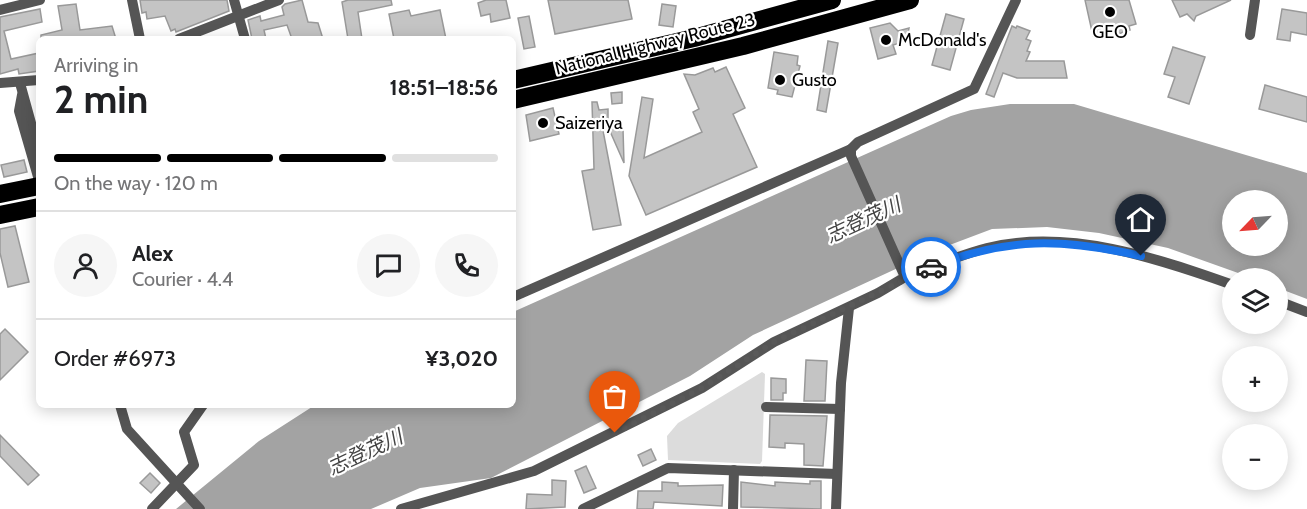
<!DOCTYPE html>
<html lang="en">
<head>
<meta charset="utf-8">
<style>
  body { margin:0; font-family:Cabin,"Noto Sans JP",sans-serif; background:#f6f6f6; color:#202124; height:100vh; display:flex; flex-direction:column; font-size:22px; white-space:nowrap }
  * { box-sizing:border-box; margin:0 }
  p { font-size:20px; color:#757577 }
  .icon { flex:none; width:33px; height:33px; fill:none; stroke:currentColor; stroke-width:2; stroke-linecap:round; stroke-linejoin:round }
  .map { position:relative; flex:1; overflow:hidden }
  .panel { position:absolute; left:36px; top:36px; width:480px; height:372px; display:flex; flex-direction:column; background:#fff; border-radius:9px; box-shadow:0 3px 15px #0003 }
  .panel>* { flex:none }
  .needle { width:39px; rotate:245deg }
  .tools { position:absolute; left:1222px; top:190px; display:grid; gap:12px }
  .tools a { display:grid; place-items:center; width:66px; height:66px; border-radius:50%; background:#fff; box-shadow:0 3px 15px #0003; font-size:30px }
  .pin { position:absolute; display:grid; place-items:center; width:51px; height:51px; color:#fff; margin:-62px -26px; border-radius:50% 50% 50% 0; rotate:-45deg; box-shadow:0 0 6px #0007 }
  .pin .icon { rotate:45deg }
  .courier { position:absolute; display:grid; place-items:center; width:60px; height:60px; margin:-30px; border:4px solid #1a73e8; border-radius:50%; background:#fff; color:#222; box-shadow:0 2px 8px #0007 }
  .summary em { font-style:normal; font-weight:700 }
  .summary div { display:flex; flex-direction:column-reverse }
  .summary { display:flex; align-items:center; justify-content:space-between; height:102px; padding:0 18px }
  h1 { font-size:39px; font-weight:700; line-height:45px }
  .bar { display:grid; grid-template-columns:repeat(4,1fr); gap:9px 6px; align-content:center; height:72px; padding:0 18px }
  .bar i { height:8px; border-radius:4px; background:#e0e0e0 }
  .bar .current { background:#000 }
  .bar p { grid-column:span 4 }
  .line { display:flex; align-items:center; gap:15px; padding:0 18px; border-top:2px solid #e0e0e0 }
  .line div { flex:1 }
  .round { display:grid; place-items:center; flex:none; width:63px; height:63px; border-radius:32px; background:#f6f6f6 }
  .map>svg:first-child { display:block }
</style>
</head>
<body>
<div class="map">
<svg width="1307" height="509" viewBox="0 0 1307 509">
  <rect width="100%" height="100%" fill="#fff"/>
  <path fill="#dcdcdc" d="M762,372L765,374L762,461L760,464L668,460L667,436L678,423Z"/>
  <path fill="#a3a3a3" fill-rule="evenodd" d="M1010,104H1074L1307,173V299L1278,288V279H1255L1168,248L1099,233L1047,227L992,229L939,249L753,335L690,376L491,478L420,488L371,509H176L259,441L315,405H513V312L951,116L971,110ZM1233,201H1278V246H1233Z"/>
  <g fill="#c4c4c4" stroke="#999" stroke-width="1.5">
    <path d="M140,0H227L229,11L176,32L175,29L171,31L165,16L147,19L146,12L142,13Z"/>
    <path d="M302,0L308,22L318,23L323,39H292L287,25L264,30L266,39H252L248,20L260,16L261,21L284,15L282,7L285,4Z"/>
    <path d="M348,0H391L392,5L358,12L362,39H348L342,2Z"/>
    <path d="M486,0H506L510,18L491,22L490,14L481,16L478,3Z"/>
    <path d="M548,0H628L632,19L555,34Z"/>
    <path d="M1085,0H1129L1136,24L1129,26L1130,30L1118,34L1117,30L1093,36Z"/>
    <path d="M1172,0H1231L1196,16L1194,21L1187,14L1180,17Z"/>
    <path d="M76,4L80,30L112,26L116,39H41V35L62,30L58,6Z"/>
    <path d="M662,4L676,6L673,27L659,25Z"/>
    <path d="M40,9L42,22L4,31L11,59L39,53V71L19,74L18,69L0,74V17Z"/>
    <path d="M1282,9L1307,13V35L1291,32L1290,41L1277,39Z"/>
    <path d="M409,10L411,16L440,10L446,39H394L389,14Z"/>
    <path d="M946,14L964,19L950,70L932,65Z"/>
    <path d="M529,16L535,47L524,49L518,18Z"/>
    <path d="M890,23L898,31L909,28L907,41L893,45L896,54L878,59L870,28Z"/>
    <path d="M1012,26L1016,28L1017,26L1030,31L1026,39L1031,41L1027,51L1030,52L1026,61H1064L1067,78H1017L1003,73L994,97L986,94Z"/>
    <path d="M828,41L838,43L826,112L817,110Z"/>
    <path d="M1173,47L1205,57L1189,104L1168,97L1175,77L1164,74Z"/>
    <path d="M774,52L798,56L797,65L800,66L792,97L777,94L778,90L768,88Z"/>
    <path d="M726,67L745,108L733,114L757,167L646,215L629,176L642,97L653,99L644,158L702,132L693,112L699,109L684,74L695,75L713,68L715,72Z"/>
    <path d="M1265,85L1307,97V122L1259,109Z"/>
    <path d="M622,92V103L612,104L611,93Z"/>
    <path d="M592,102H597L599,110L608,109V118L601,120L621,225L593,230L582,171L594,169Z"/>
    <path d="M553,108L559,134L530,141L526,115Z"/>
    <path d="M609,129H623L624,163Z"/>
    <path d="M24,160L27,172L4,177L1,165Z"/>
    <path d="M15,226L29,282L8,287L0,253V229Z"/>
    <path d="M5,329L28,352L0,380V334Z"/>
    <path d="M806,360L827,361L825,401H804Z"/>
    <path d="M771,378L786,379V393H783V400H771Z"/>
    <path d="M770,415L827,416L823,466L804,465V444L785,443V448L769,447Z"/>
    <path d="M0,435L39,475L28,485L0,456Z"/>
    <path d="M651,449L656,460L643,466L638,455Z"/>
    <path d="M586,466L596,488L584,493L575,471Z"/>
    <path d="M150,473L160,483L151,493L140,483Z"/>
    <path d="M552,480L566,481L565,507L526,509L527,494L552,495Z"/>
    <path d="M810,481H821V509L741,507V482L775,486V482L810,484Z"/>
    <path d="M662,482L678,483V486L723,485L722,506L654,502L653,509H637L638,491H662Z"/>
  </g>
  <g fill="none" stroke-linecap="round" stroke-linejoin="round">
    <g stroke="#555" stroke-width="10">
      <path d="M132,0L140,39"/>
      <path d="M234,0L245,39"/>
      <path d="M0,10L40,0"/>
      <path d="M1250,35L1255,0"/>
      <path d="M179,39L279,0"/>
      <path d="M0,83L39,80"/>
      <path d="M20,83L39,152"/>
      <path d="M22,95L19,111L39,180"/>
      <path d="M905,277C932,267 959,255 987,248C1068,228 1157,258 1233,285"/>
      <path d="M513,297L851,149"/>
      <path d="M1278,301L1307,312"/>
      <path d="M120,405L127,429L200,509"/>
      <path d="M766,407L840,409"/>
      <path d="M152,509L194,465L184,432L203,405"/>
      <path d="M401,509L534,471L702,388L774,342L878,293L905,277L851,156V149L858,142L974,89L1016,0"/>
      <path d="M583,509L668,468L837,474"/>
      <path d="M733,509L734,470"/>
      <path d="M836,509L841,383L849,308"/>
    </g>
    <g stroke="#000" stroke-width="18">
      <path d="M513,80L694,38L832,0"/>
      <path d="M513,100L743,46L910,0"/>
      <path d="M0,194L39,186"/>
      <path d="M0,215L39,207"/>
    </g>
  </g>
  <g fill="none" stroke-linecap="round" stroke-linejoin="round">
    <path stroke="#595959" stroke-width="6" stroke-dasharray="0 10.8" d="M615,433L702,388L774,342L931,267"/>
    <path stroke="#1a73e8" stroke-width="8" d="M931,267C1008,237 1061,238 1141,256"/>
  </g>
  <g fill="#000" stroke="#fff" stroke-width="2">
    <circle cx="1110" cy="12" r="6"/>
    <circle cx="886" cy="40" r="6"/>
    <circle cx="780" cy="80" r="6"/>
    <circle cx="543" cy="123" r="6"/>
  </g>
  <g text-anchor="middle" stroke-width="4.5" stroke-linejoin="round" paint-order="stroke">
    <g font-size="18" fill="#000" stroke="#fff" text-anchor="start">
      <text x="1110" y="38" text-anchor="middle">GEO</text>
      <text x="898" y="46">McDonald's</text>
      <text x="792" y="86">Gusto</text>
      <text x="555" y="129">Saizeriya</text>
    </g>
    <g font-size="18" fill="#000" stroke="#fff">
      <text transform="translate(655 44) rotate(-14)" y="6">National Highway Route 23</text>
    </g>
    <g font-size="20" font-style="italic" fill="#444" stroke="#fff">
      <text transform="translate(863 220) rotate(-25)" y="7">志登茂川</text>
      <text transform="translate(365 452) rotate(-25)" y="7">志登茂川</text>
    </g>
  </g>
</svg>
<div class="tools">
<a><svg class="needle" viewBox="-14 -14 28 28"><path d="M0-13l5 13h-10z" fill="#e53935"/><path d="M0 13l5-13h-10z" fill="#757577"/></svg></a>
<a><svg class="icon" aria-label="layers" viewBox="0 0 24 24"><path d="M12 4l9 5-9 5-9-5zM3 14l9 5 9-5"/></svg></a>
<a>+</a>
<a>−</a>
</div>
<div class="pin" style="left:615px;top:433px;background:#ea580c"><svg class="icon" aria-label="bag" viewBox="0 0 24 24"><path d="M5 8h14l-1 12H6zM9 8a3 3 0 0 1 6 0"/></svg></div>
<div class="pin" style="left:1141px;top:256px;background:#1f2937"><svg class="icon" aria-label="home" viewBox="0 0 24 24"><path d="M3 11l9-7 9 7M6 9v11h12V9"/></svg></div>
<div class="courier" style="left:931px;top:267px"><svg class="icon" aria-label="car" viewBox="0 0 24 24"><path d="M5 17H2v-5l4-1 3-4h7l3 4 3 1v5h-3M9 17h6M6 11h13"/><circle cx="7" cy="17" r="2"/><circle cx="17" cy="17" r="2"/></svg></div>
<section class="panel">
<div class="summary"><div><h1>2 min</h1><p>Arriving in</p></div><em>18:51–18:56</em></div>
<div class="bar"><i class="current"></i><i class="current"></i><i class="current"></i><i></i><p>On the way · 120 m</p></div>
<div class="line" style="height:108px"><a class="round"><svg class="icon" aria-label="person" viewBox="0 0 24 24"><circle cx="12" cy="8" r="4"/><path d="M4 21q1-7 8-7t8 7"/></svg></a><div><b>Alex</b><p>Courier · 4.4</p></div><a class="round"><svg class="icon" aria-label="chat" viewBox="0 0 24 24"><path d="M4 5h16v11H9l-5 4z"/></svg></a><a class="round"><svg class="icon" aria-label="phone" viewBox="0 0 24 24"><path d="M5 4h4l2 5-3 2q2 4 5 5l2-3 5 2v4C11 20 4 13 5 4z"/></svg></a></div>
<div class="line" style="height:78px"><div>Order #6973</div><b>¥3,020</b></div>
</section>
</div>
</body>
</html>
